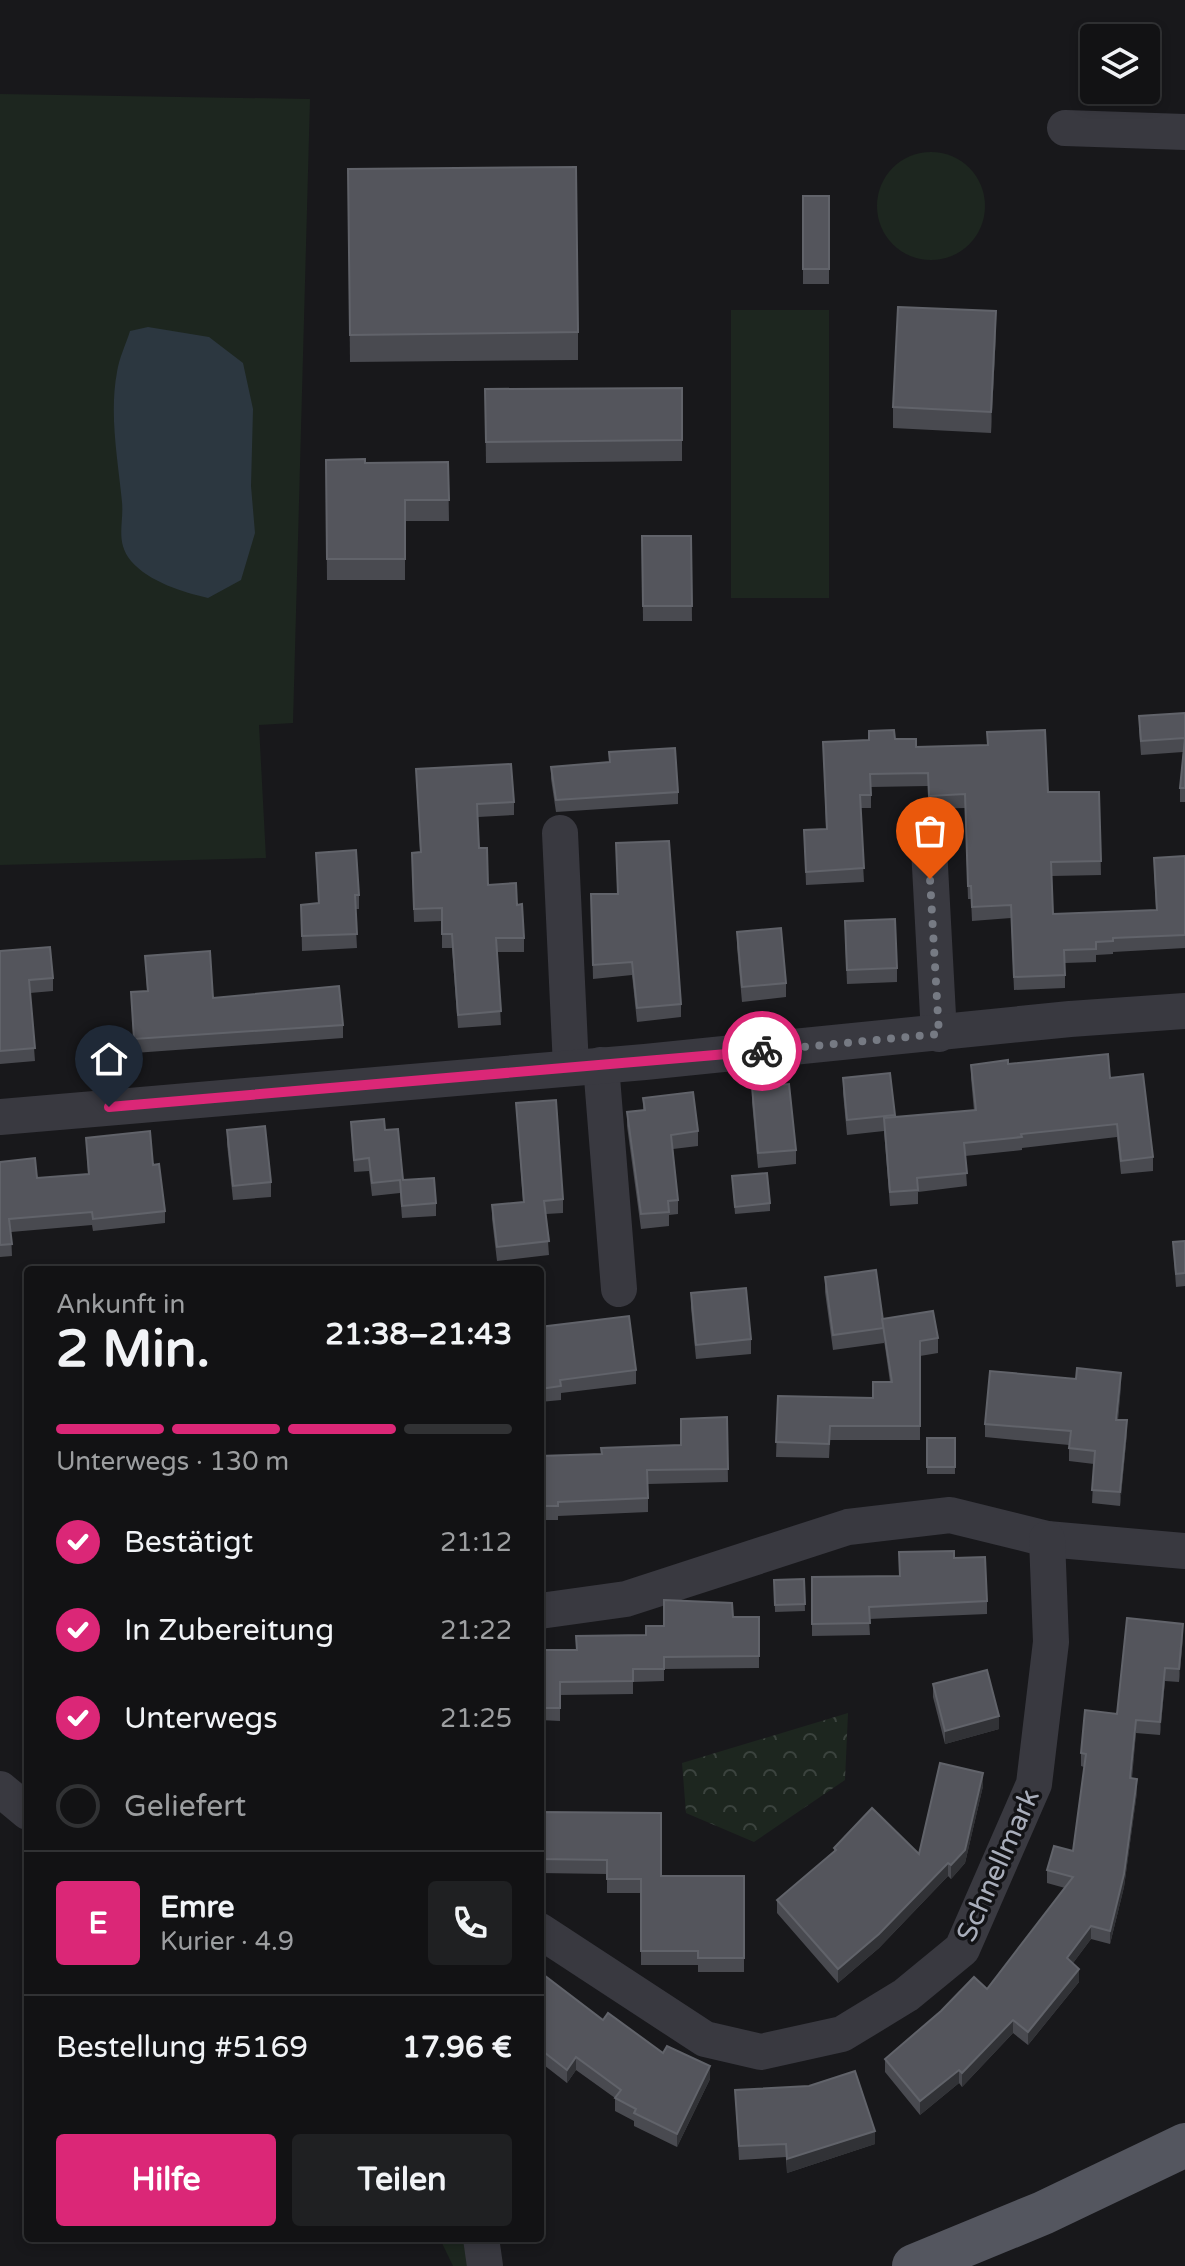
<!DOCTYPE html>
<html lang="de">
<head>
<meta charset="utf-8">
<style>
  body { margin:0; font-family:"Varela Round",sans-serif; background:#1f2022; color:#f1f3f6; height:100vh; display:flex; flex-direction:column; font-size:30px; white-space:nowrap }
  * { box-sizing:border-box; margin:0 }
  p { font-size:26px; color:#9c9ea0 }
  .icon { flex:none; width:44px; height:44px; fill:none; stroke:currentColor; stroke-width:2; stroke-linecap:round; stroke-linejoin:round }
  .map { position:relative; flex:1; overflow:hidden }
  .panel { position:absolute; left:24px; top:1266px; width:520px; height:976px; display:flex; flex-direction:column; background:#121214; border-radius:8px; box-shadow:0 4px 12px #0003,0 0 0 2px #313234 }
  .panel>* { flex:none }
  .controls { position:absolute; left:1080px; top:24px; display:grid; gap:16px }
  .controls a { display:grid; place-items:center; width:80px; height:80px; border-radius:8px; background:#121214; box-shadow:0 4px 12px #0003,0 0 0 2px #313234; font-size:40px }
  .pin { position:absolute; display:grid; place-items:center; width:68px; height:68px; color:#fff; margin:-82px -34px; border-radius:50% 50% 50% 0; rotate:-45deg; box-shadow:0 0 8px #0007 }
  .pin .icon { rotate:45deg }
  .courier { position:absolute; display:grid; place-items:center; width:80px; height:80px; margin:-40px; border:6px solid #db2777; border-radius:50%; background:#fff; color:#222; box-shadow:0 2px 10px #0007 }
  .summary em { font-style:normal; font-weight:700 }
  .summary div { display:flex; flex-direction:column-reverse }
  .summary { display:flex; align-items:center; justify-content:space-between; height:136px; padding:0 32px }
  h1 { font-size:52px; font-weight:700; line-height:60px }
  .bar { display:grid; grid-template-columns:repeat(4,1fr); gap:12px 8px; align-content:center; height:96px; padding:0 32px }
  .bar i { height:10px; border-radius:6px; background:#313234 }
  .bar .selected { background:#db2777 }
  .bar p { grid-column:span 4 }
  .line { display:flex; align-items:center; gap:20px; padding:0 32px; border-top:2px solid #313234 }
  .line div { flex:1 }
  .round { display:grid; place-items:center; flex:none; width:84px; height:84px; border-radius:8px; background:#1f2022 }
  ol { padding:0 32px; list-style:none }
  li { display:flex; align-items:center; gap:24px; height:88px }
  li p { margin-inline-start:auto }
  li .icon { padding:8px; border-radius:50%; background:#db2777; color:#fff; stroke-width:4 }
  li:last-child { color:#9c9ea0 }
  li i { width:44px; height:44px; border:4px solid #313234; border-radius:50% }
  .action { display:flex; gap:16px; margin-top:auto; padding:16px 32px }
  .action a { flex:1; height:92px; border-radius:8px; background:#db2777; color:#fff; font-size:32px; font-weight:700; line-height:92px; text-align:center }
  .action a+a { background:#1f2022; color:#f1f3f6 }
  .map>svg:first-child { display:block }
</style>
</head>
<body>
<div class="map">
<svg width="1185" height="2266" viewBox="0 0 1185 2266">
  <defs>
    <pattern id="park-crowns" width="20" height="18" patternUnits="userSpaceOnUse" patternTransform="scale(2)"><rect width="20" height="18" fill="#1d261f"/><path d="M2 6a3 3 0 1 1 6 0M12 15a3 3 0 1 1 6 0" fill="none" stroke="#3b433e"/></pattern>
  </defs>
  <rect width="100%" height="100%" fill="#18181b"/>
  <g fill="#1d261f">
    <path d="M0,94L310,99L293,723L259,725L266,858L0,865Z"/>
    <circle cx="931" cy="206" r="54"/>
    <rect x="731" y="310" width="98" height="288"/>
    <path d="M440,2239L463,2241L474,2266H453Z"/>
  </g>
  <path fill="url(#park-crowns)" d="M848,1713L845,1780L754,1842L686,1813L682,1763Z"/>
  <path fill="#2c3740" d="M148,327L209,337L243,363L253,409L251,486L255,533L241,580L208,598C183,592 149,582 131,561C115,541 124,524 122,502C118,460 109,415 117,372C119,358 126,344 130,331Z"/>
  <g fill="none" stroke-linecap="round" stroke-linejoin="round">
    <g stroke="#393940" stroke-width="36">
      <path d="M1065,128L1185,132"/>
      <path d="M560,833L571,1067"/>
      <path d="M929,848L939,1034"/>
      <path d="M601,1065L619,1289"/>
      <path d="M0,1117L645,1062L1070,1019L1185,1011"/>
      <path d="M540,1611L626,1599L848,1527L950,1515L1047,1539L1185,1551"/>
      <path d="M0,1789L28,1812"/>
      <path d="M540,1931L705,2039L761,2052L842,2034L906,1995L962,1949L1034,1784L1051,1642L1047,1539"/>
      <path d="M481,2238L485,2266"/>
    </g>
    <path stroke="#54565f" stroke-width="44" d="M914,2266L1043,2213L1185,2145"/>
  </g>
  <g fill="#494a50">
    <path d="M348,169L578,332V360L350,362Z"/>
    <rect x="803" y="196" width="26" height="88"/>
    <path d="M996,332L991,433L893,428V407Z"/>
    <path d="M682,388V461L486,463L485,389Z"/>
    <path d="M326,460L365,463L448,462L449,521H405V580H327Z"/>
    <path d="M642,536H691L692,621H643Z"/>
    <path d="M1185,713V802H1180V788L1183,752L1141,755L1139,730V716Z"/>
    <path d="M987,732L1048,792H1099L1101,875L1052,876L1053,914L1156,910L1154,871L1185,856V948L1113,952V954L1096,955V962L1065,963V988L1014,990L1011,918L972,921L971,899H968L965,808L929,809L928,786L871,787V808H860L864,882L806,885L804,830L826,829L823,742L895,739L916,747L987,745Z"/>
    <path d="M609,752L678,792V804L556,812L551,779V767L609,762Z"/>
    <path d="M416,769L514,802V815L478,817L479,848L488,885L517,905L524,938V952H497L501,1025L458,1028L452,948H442V921L414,922L412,866L420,852Z"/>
    <path d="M316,853L359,895V909H355L357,948L302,951L301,905L318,904Z"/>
    <path d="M591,894L681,1004V1017L637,1022L632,975L593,979Z"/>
    <path d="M737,932L786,983V997L742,1002L737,947Z"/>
    <path d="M845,935L897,968V982L847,984Z"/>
    <path d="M0,951L53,978V991L30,993L35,1061L0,1064Z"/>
    <path d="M145,956L213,998L343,1025V1038L134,1053L131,992L147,991Z"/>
    <path d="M1008,1064L1110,1078L1153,1157V1171L1121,1174L1117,1137L1022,1148V1150L965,1156L967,1186L918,1192V1204L890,1206L884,1131L847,1135L843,1093V1078L890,1073L895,1117L974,1111L971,1078V1065Z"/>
    <path d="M752,1087L796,1150V1164L758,1168L752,1102Z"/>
    <path d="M643,1098L698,1131V1146L673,1149L678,1200V1214L669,1215V1226L641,1229L627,1126V1112L643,1110Z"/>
    <path d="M516,1103L563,1199V1213L546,1214L549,1255L497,1261L492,1219V1205L523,1202Z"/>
    <path d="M351,1122L385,1130L403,1180L436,1203V1216L402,1218L400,1193L372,1196L369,1171L354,1172Z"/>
    <path d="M227,1130L271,1182V1197L233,1200L227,1144Z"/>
    <path d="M86,1138L153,1165L165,1211V1223L93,1231L92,1225L11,1232L12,1256L0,1257V1162L37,1178L88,1174Z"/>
    <path d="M732,1176L770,1203V1211L735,1214Z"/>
    <path d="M1185,1241V1286L1176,1287L1173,1242Z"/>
    <path d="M825,1277L882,1320L938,1338V1353L920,1356V1440H830L829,1458L776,1457L778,1396L873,1398L890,1382L884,1340V1343L833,1350L825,1292Z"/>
    <path d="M691,1293L751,1339V1354L696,1359L691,1308Z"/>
    <path d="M540,1327L636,1370V1384L561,1393V1400L540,1402Z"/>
    <path d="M1121,1386L1118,1420L1127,1433L1120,1506L1092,1503L1094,1464L1069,1461V1445L985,1437V1424Z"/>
    <path d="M727,1417L728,1482L648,1484V1512L558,1516V1520H540V1456L602,1454L681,1445Z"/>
    <rect x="927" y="1438" width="28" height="36"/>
    <path d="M954,1558L987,1601V1614L869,1619L870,1635L812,1636V1577L900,1576Z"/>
    <path d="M804,1579L805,1611L775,1612L774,1580Z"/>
    <path d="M733,1617H759V1668L664,1669V1681L633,1682V1694L560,1695V1721L540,1720V1650H576L646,1635L664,1626Z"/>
    <path d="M1183,1637L1179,1682L1165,1681L1160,1735L1136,1733L1132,1778L1137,1792L1124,1887L1110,1944L1091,1939L1073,1963L1079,1982L1028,2045L1013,2033L962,2087L959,2083L920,2115L885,2072V2059L987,1989L1065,1888L1047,1883V1870L1073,1851L1084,1767L1081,1766V1753Z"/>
    <path d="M933,1684L999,1729L945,1744L933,1697Z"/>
    <path d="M983,1786L965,1863L951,1879L948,1876L879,1948L838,1983L777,1913V1900L834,1851V1848L919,1854Z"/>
    <path d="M540,1812L661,1876H744V1972H698V1965H641V1893H607V1874L540,1873Z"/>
    <path d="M540,1972L603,2020L710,2079L677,2147L634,2126V2121L615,2111V2098L576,2070L567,2083L540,2062Z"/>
    <path d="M735,2090L875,2144L787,2173L786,2157L739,2160Z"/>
  </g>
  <g fill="#313236">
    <path d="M996,311V332L991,433V412Z"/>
    <path d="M1121,1373V1386L1116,1433V1420Z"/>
    <path d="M1127,1420V1433L1120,1506V1492Z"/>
    <path d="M1183,1624V1637L1179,1682V1669Z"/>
    <path d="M1165,1668V1681L1160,1735V1722Z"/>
    <path d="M999,1716V1729L945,1744V1731Z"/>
    <path d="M1136,1720V1733L1130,1791V1778Z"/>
    <path d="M983,1773V1786L965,1863L951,1879V1865Z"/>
    <path d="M1137,1779V1792L1124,1887L1110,1944V1931Z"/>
    <path d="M948,1863V1876L879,1948L838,1983V1969Z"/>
    <path d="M1091,1926V1939L1067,1971V1958Z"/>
    <path d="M1079,1969V1982L1028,2045V2032Z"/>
    <path d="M1013,2020V2033L962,2087V2073Z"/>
    <path d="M576,2057V2070L567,2083V2070Z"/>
    <path d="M710,2066V2079L677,2147V2134Z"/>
    <path d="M959,2070V2083L920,2115V2101Z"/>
    <path d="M875,2131V2144L787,2173V2159Z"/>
  </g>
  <g fill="#54555c" stroke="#61636a" stroke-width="2">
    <path d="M576,167L578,332L350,335L348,169Z"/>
    <rect x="803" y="196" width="26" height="73"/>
    <path d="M898,307L996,311L991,412L893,407Z"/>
    <path d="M682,388V440L486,442L485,389Z"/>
    <path d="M365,459V463L448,462L449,500H405V559H327L326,460Z"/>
    <path d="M642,536H691L692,606H643Z"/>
    <path d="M1185,713V788H1180L1185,738L1141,741L1139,716Z"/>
    <path d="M894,730L895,739H916V747L988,745L987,732L1045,730L1048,792H1099L1101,861L1051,862L1053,914L1157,910L1154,858L1185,856V935L1113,938V941L1096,942V949L1064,950L1065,975L1014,977L1011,905L972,907L971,886H968L965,794L929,796L928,773L870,774L871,795H860L864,868L806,872L804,830L827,829L823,742L869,740V731Z"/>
    <path d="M675,748L678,792L556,800L551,767L610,762L609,752Z"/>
    <path d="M511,764L514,802L477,804L479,848H487L488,885L516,883L517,905L522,904L524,938H496L501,1011L458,1015L452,934H442V908L414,909L412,853L421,852L416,769Z"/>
    <path d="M669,841L681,1004L637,1008L632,962L593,965L591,894H618L616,843Z"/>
    <path d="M356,850L359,895H355L357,934L302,936L301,905L319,903L316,853Z"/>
    <path d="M895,919L897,968L847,970L845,921Z"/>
    <path d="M781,928L786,983L742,987L737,932Z"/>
    <path d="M50,947L53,978L29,980L35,1048L0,1051V951Z"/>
    <path d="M210,951L213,998L339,986L343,1025L134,1039L131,992L148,991L145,956Z"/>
    <path d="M1108,1054L1110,1078L1143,1074L1153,1157L1121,1161L1117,1124L1021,1134L1022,1137L964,1143L967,1173L917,1178L918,1190L890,1192L884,1118L976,1110L971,1065L1008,1060V1064Z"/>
    <path d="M890,1073L895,1115L847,1120L843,1078Z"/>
    <path d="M789,1084L796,1150L758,1153L752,1087Z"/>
    <path d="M693,1092L698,1131L671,1135L678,1200L668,1201L669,1212L641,1214L627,1112L645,1110L643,1098Z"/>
    <path d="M556,1100L563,1199L544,1201L549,1241L497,1247L492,1205L524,1202L516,1103Z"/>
    <path d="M384,1119L385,1130L398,1129L403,1180L434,1178L436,1203L402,1206L400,1180L372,1183L369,1158L354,1160L351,1122Z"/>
    <path d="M265,1126L271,1182L233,1186L227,1130Z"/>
    <path d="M150,1131L153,1165L159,1164L165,1211L93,1219L92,1212L9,1219L12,1244L0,1245V1162L35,1158L37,1178L89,1174L86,1138Z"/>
    <path d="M767,1173L770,1203L735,1207L732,1176Z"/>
    <path d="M1185,1241V1273L1176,1274L1173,1242Z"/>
    <path d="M876,1270L884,1328L833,1335L825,1277Z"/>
    <path d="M746,1288L751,1339L696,1345L691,1293Z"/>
    <path d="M933,1311L938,1338L920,1341V1426H830L829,1444L776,1442L778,1396L873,1398V1382H892L882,1319Z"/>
    <path d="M629,1316L636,1370L560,1380L561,1386L540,1389V1327Z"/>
    <path d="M1077,1368L1121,1373L1116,1420H1127L1120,1492L1092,1490L1095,1451L1069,1448L1071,1431L985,1424L990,1371L1076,1379Z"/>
    <path d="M727,1417L728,1469L647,1470L648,1498L558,1502V1506H540V1456L602,1454L601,1448L681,1445V1419Z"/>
    <rect x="927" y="1438" width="28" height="29"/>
    <path d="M954,1551V1558L985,1557L987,1601L869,1607L870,1623L812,1624V1577L900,1576L899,1552Z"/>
    <path d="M804,1579L805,1604L775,1605L774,1580Z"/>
    <path d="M664,1600L732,1603L733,1617H759V1656L664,1657V1669H633V1681L560,1682V1708H540V1650H577L576,1636L646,1635V1626H664Z"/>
    <path d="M1127,1618L1183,1624L1179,1669L1165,1668L1160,1722L1136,1720L1130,1778L1137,1779L1124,1874L1110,1931L1091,1926L1067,1958L1079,1969L1028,2032L1013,2020L962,2073L959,2070L920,2101L885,2059L941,2011L974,1977L987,1989L1073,1877L1047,1870L1054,1846L1073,1851L1086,1754L1081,1753L1085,1710L1117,1714Z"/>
    <path d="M987,1670L999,1716L945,1731L933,1684Z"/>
    <path d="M940,1763L983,1773L965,1850L951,1865L948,1863L879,1934L838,1969L777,1900L836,1850L834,1848L872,1808L919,1854Z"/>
    <path d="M540,1812L661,1813V1876H744V1958H698V1951H641V1879H607V1860L540,1859Z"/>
    <path d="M540,1972L603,2020L608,2013L663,2053L667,2046L710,2066L677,2134L634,2113L636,2109L615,2098L621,2090L576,2057L567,2070L540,2049Z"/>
    <path d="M855,2071L875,2131L787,2159L786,2144L739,2146L735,2090L809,2086Z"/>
  </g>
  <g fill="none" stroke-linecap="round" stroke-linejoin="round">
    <path stroke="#767a83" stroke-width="8" stroke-dasharray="0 14.4" d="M762,1051L939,1034L930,879"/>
    <path stroke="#db2777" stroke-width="10" d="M109,1107L762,1051"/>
  </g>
  <g text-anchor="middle" stroke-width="7" stroke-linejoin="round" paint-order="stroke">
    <g font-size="28" fill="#a9aebb" stroke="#131316">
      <text transform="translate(997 1865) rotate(-66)" y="10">Schnellmark</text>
    </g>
  </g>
</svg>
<div class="controls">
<a><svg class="icon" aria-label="layers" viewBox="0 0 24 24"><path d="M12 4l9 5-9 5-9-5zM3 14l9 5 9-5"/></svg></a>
</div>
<div class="pin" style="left:930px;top:879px;background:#ea580c"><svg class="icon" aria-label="bag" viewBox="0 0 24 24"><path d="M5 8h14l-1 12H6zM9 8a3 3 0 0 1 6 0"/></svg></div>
<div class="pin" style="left:109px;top:1107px;background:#1f2937"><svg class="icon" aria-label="home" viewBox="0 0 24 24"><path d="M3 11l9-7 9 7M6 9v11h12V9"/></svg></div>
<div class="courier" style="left:762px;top:1051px"><svg class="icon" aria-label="bike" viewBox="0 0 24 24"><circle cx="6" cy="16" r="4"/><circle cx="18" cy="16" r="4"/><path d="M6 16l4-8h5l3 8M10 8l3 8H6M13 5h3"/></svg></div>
<section class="panel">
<div class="summary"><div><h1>2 Min.</h1><p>Ankunft in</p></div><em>21:38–21:43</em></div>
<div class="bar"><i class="selected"></i><i class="selected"></i><i class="selected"></i><i></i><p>Unterwegs · 130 m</p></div>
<ol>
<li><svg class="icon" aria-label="check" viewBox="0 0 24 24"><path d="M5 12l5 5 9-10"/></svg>Bestätigt<p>21:12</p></li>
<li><svg class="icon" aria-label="check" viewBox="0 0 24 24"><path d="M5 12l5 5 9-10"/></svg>In Zubereitung<p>21:22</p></li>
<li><svg class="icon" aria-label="check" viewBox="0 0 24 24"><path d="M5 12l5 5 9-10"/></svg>Unterwegs<p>21:25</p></li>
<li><i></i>Geliefert</li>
</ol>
<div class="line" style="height:144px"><b class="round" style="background:#db2777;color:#fff">E</b><div><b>Emre</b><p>Kurier · 4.9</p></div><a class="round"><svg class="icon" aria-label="phone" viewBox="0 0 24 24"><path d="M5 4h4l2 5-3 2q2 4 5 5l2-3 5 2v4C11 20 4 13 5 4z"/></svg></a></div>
<div class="line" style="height:104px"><div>Bestellung #5169</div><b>17.96 €</b></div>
<div class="action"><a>Hilfe</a><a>Teilen</a></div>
</section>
</div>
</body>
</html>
